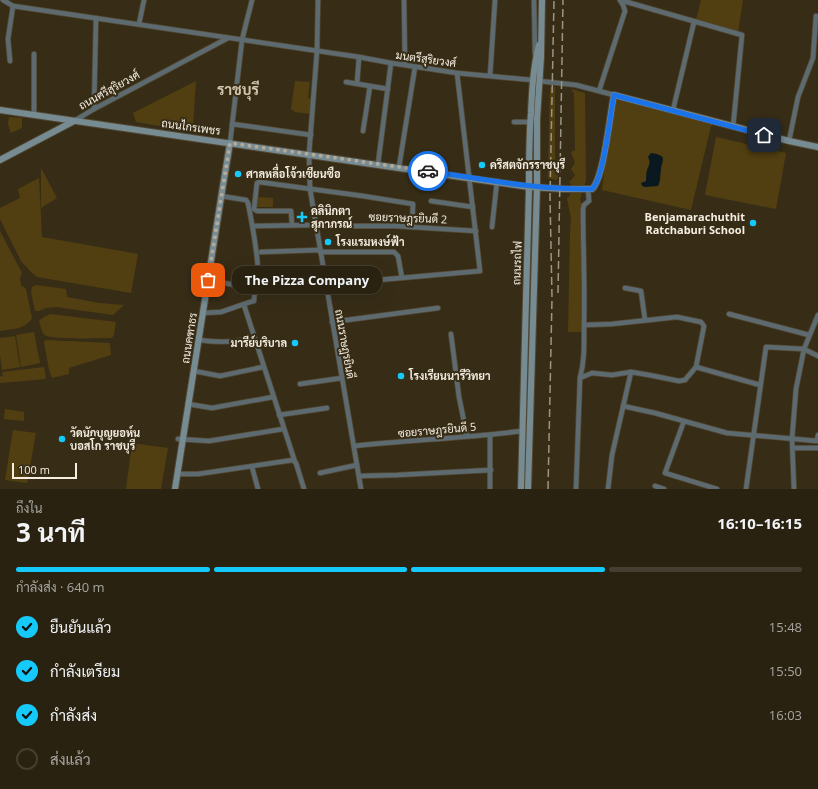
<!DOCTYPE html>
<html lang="th">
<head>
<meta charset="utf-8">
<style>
  body { margin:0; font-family:"Open Sans",Sarabun,sans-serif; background:#312a1a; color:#f1f3f6; height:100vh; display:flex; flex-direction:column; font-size:15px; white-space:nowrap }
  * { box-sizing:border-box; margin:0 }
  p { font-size:13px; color:#a5a49f }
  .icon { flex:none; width:22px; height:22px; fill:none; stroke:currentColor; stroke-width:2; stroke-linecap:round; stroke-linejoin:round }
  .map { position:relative; height:489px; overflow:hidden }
  .side { display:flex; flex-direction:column; background:#292211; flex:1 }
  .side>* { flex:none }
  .scale { position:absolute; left:12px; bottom:10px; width:65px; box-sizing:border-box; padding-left:4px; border:2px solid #f5eee1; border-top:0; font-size:11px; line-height:14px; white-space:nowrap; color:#f5eee1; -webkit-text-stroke:3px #372d17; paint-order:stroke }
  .pin { position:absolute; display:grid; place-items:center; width:34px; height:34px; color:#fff; margin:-17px; border-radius:8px; box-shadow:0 2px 6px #0006 }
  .courier { position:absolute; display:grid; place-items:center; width:40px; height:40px; margin:-20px; border:3px solid #1a73e8; border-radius:50%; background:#fff; color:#222; box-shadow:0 1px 5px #0007 }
  .bubble { position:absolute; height:28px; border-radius:12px; background:#292211; box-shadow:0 4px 16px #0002,0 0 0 1px #453f31; font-size:13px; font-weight:700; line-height:28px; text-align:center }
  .headline em { font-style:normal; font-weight:700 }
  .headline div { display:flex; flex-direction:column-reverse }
  .headline { display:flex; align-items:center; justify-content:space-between; height:68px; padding:0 16px }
  h1 { font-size:26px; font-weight:700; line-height:30px }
  .bar { display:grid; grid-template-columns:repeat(4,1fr); gap:6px 4px; align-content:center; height:48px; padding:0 16px }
  .bar i { height:5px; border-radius:3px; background:#453f31 }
  .bar .current { background:#15cafb }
  .bar p { grid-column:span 4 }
  ol { padding:0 16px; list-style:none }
  li { display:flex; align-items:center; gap:12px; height:44px }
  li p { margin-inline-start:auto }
  li .icon { padding:4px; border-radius:50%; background:#15cafb; color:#111; stroke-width:4 }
  li:last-child { color:#a5a49f }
  li i { width:22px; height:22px; border:2px solid #453f31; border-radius:50% }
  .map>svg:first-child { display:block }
</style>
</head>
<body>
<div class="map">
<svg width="818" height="489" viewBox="0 0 818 489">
  <rect width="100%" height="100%" fill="#372d17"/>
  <g fill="#523f11">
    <path d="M701,0H743L738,32L696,20Z"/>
    <path d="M196,81L193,126L168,122L166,127L136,122L133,113Z"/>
    <path d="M295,81L310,82L308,98L312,99L310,114L295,112L291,109Z"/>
    <path d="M550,87H555V173L558,176L557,180L548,178Z"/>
    <path d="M571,89L585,93L586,182C582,187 583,193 580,199L581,203L582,332H568L570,234L571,218L567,199L570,195L571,184L569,182L573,178L575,175L571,169L575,163L571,152L575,150L574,93Z"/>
    <path d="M614,95L718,123L711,126L691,210L602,190Z"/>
    <path d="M9,117L22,118V128L11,133L8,124Z"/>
    <path d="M716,137L786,153L776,209L705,195Z"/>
    <path d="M41,168L57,198L41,208Z"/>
    <path d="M39,178L42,237L138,254L131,293L37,277L30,271L21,261L0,219V208L20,198L18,189Z"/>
    <path d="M257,197L273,198V207H256Z"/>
    <path d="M0,231L22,273L20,278L21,285L26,289L32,318C26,329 12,329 0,331Z"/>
    <path d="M36,285L66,289L67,297L99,303L124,305L113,315L56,307L46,308L39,311H35L31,292L32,287Z"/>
    <path d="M50,314L116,322L114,335L112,338C101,338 51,340 45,335C41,332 41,326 39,321L44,317Z"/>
    <path d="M34,332L40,363L21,367L16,335Z"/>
    <path d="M15,336L20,367L2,370L0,355V338Z"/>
    <path d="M46,340L110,343L111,355L69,368V374L52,378L49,370L44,342Z"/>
    <path d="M44,367L46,379L0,383V376L1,377L3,375L2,372Z"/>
    <path d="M5,409L24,412V421L4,419Z"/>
    <path d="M13,430L36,433L27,483L5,480Z"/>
    <path d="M132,443L168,448L161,489H126Z"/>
  </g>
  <path fill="#0a191f" d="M652,153C667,156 663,158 661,169C660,175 661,181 658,186L645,187L642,186L641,183L646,181C646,178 646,174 647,170C649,165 651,163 648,157L650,154Z"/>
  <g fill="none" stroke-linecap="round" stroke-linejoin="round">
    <defs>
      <g id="street">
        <path d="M3,0L13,6L359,57L391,63L457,73L532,80"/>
        <path d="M318,0L317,51L309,154L310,189L361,489"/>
        <path d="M404,0L405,65"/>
        <path d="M534,0L535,54"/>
        <path d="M620,0L742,35L733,127"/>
        <path d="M139,24L144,0"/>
        <path d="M34,54V115"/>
        <path d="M10,61L8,39L13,6"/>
        <path d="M490,76L495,0"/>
        <path d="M539,81L576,85L614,95"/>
        <path d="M346,82L388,89"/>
        <path d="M357,84L359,57"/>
        <path d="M599,91L625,11L623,5L620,0"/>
        <path d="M94,109L96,18"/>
        <path d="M673,110L694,22"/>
        <path d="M74,121L94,109L228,38"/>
        <path d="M514,122H530"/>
        <path d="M232,124L311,135"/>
        <path d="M363,131L370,86"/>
        <path d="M789,141L798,97L813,58L816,16"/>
        <path d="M230,143L242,40L252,0"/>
        <path d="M378,164L391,63"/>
        <path d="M399,167L415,67"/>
        <path d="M431,201L473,207"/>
        <path d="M292,225L291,211H257L254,209L257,183L259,182L363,196L413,204L412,226"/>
        <path d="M255,226L315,225"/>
        <path d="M315,226H395L476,231"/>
        <path d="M492,227L497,181"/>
        <path d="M261,252L319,250"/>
        <path d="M320,252H394L398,256L402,278"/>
        <path d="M277,274L286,283L290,284L325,279"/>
        <path d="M208,280L240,286L257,287"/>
        <path d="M325,282L378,280L480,271L457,73"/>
        <path d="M625,288L641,291L645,320"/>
        <path d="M244,305L295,462"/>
        <path d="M203,313L221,312L250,302L254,301C254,290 258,282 258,270C257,250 252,223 248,203L246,200L221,196"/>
        <path d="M729,314L809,335"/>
        <path d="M332,322L438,308"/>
        <path d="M451,334L459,397L467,436"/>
        <path d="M199,340C219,343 233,342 254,338"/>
        <path d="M696,367L760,385"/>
        <path d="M194,371L220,376L263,367"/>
        <path d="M580,378L592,373L612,375L631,372L649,375L679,381L685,380L696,367L704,326L701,322L677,317L612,324L584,325"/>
        <path d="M300,384L342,378"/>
        <path d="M188,404L212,408L273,397"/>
        <path d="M623,406L655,413L727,433L817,441L818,435"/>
        <path d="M279,415L327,408"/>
        <path d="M684,421L665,473L717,489"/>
        <path d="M178,439L209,441L283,429"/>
        <path d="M354,446C410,440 466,438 522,431"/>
        <path d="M793,448H818"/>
        <path d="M252,467L258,489"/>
        <path d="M320,473L357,465"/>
        <path d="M178,474H198L293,460L296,463L304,489"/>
        <path d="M359,476L397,475L491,470"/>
        <path d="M655,486L664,489"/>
        <path d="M490,489V435"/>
        <path d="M576,489L580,378C585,360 584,342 584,323C585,285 583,247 583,209L584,205L589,201L588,189"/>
        <path d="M608,489L612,455L631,372"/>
        <path d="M746,489L766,347L804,349L818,356"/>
        <path d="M794,489L792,439L796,389L804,349L818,315"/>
      </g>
      <g id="secondary">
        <path d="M0,110L529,187L564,189H592C604,178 610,114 614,95L789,141L818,147"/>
        <path d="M0,160L74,121"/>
        <path d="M175,489C193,373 211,258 230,143"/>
        <path d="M521,489L529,187C529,162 529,137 531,113C532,90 533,68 539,45"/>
        <path d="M528,489L537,187V119L541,57L542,0"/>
      </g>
    </defs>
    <use href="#street" stroke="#524833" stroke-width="6"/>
    <use href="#secondary" stroke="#524833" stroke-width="8"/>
    <use href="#street" stroke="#5d6a6f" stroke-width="4.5"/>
    <use href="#secondary" stroke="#778b93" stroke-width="6"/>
    <g stroke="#9d9584" stroke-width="1.5" stroke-dasharray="8 4" stroke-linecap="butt">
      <path d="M558,293L563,0"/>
      <path d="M548,489L552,298L550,197L554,0"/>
    </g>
  </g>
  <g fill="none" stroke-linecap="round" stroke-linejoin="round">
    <path stroke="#b2aa9a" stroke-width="4" stroke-dasharray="0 7.2" d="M208,280L230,143L428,171"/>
    <path stroke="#1a73e8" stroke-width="5" d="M428,171C482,179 537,190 592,189C604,178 610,114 614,95L764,135"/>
  </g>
  <g fill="#15cafb" stroke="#372d17" stroke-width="1.5">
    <circle cx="482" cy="165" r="4"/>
    <circle cx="238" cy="174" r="4"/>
    <path d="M300 211h4v4h4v4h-4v4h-4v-4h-4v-4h4z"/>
    <circle cx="753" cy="223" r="4"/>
    <circle cx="328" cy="242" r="4"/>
    <circle cx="295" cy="343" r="4"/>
    <circle cx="401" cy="376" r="4"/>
    <circle cx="62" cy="439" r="4"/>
  </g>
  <g text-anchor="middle" stroke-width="4" stroke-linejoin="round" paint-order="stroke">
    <g font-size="11" fill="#f5eee1" stroke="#372d17">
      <text transform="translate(426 59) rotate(8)" y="4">มนตรีสุริยวงศ์</text>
      <text transform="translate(109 90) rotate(-29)" y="4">ถนนศรีสุริยวงศ์</text>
      <text transform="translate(191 127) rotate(8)" y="4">ถนนไกรเพชร</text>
      <text transform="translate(408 218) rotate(2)" y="4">ซอยราษฎรยินดี 2</text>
      <text transform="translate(517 263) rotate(-88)" y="4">ถนนรถไฟ</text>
      <text transform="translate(189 338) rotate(-81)" y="4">ถนนคฑาธร</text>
      <text transform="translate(345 344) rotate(80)" y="4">ถนนราษฎรยินดี</text>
      <text transform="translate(437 430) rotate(-5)" y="4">ซอยราษฎรยินดี 5</text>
    </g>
    <g font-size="11" font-weight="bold" fill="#f5eee1" stroke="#372d17" text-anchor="start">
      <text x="490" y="169">คริสตจักรราชบุรี</text>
      <text x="246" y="178">ศาลหลื่อโจ้วเซียนซือ</text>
      <text x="311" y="215">คลินิกตา<tspan x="311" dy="13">สุภาภรณ์</tspan></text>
      <text x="745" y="221" text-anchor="end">Benjamarachuthit<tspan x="745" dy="13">Ratchaburi School</tspan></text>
      <text x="336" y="246">โรงแรมหงษ์ฟ้า</text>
      <text x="287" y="347" text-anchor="end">มารีย์บริบาล</text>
      <text x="409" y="380">โรงเรียนนารีวิทยา</text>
      <text x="70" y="437">วัดนักบุญยอห์น<tspan x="70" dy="13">บอสโก ราชบุรี</tspan></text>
    </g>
    <g font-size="15" font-weight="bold" fill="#d3c5ab" stroke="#372d17">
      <text x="238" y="95">ราชบุรี</text>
    </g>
  </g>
</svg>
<div class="scale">100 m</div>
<div class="pin" style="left:208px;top:280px;background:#ea580c"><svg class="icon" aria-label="bag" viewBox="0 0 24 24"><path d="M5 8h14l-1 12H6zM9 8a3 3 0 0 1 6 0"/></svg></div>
<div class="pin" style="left:764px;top:135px;background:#1f2937"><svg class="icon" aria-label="home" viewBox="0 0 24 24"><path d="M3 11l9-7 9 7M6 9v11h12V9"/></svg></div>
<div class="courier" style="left:428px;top:171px"><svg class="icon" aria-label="car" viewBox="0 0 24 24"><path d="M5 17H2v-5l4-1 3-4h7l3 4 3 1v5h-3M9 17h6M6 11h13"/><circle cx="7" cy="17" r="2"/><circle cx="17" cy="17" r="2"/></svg></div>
<div class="bubble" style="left:232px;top:266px;width:150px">The Pizza Company</div>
</div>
<section class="side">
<div class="headline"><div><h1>3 นาที</h1><p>ถึงใน</p></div><em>16:10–16:15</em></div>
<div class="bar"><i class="current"></i><i class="current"></i><i class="current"></i><i></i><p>กำลังส่ง · 640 m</p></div>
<ol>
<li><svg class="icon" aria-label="check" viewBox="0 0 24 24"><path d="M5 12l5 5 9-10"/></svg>ยืนยันแล้ว<p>15:48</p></li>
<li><svg class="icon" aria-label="check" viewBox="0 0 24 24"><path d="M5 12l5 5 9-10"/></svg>กำลังเตรียม<p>15:50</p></li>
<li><svg class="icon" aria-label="check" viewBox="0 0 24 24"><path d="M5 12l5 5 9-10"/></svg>กำลังส่ง<p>16:03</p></li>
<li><i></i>ส่งแล้ว</li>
</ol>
</section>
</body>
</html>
